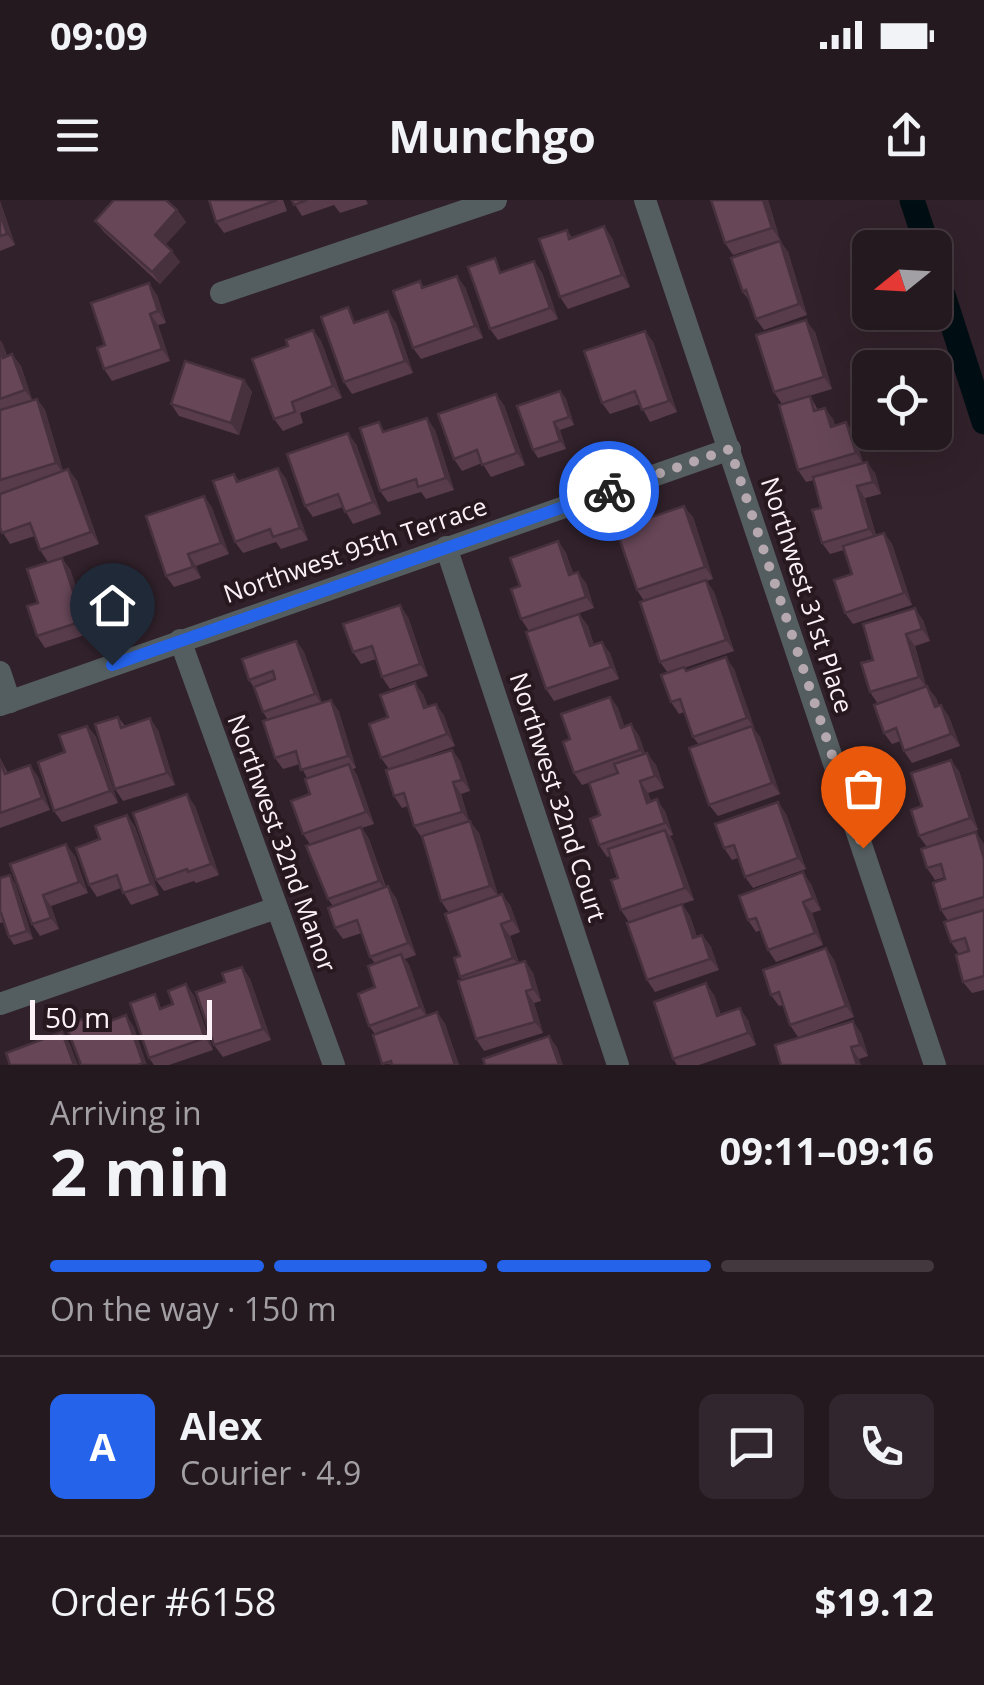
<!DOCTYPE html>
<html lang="en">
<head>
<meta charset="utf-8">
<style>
  body { margin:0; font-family:"Open Sans",sans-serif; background:#31262d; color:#f1f3f6; height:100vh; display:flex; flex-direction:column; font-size:38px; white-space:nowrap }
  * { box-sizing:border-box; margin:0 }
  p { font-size:32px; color:#a3a0a5 }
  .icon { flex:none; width:55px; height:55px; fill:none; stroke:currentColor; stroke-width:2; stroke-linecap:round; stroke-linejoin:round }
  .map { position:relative; height:865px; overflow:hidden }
  .sheet { display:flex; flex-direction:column; background:#251920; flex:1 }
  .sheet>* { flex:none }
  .needle { width:65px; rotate:252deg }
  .controls { position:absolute; left:852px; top:30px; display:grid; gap:20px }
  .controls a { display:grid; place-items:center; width:100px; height:100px; border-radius:15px; background:#251920; box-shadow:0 10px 40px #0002,0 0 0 2px #42383e; font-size:50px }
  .scale { position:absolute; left:30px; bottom:25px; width:182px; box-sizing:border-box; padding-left:10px; border:5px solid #fcf1f7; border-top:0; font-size:28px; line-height:35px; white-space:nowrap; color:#fcf1f7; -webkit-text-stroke:8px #271820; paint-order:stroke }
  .pin { position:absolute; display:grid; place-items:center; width:85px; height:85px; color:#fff; margin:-102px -42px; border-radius:50% 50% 50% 0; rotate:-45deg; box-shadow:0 0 10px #0007 }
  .pin .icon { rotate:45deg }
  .courier { position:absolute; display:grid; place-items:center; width:100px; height:100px; margin:-50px; border:8px solid #2563eb; border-radius:50%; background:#fff; color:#222; box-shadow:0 2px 12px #0007 }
  .headline em { font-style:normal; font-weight:700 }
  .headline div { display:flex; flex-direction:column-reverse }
  .headline { display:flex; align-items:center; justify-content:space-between; height:170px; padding:0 50px }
  h1 { font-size:65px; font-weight:700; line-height:75px }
  .bar { display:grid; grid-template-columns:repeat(4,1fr); gap:15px 10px; align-content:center; height:120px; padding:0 50px }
  .bar i { height:12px; border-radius:8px; background:#42383e }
  .bar .on { background:#2563eb }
  .bar p { grid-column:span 4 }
  .line { display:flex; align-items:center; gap:25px; padding:0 50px; border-top:2px solid #42383e }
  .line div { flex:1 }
  .round { display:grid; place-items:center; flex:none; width:105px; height:105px; border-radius:15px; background:#31262d }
  .status { display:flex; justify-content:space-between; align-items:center; height:70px; padding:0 50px; background:#251920; direction:ltr }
  .status svg { height:28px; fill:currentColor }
  header { display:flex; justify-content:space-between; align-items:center; height:130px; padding:0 50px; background:#251920; font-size:45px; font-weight:700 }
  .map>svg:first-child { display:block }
</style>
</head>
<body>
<div class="status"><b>09:09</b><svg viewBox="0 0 49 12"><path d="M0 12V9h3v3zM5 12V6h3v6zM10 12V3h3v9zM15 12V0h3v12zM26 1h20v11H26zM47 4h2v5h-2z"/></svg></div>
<header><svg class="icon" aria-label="menu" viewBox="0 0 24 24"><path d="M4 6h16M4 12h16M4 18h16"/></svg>Munchgo<svg class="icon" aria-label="share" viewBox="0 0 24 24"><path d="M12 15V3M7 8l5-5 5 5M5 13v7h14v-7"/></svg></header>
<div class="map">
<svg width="984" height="865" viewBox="0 0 984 865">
  <rect width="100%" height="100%" fill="#31212a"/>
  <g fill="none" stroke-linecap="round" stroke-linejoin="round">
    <g stroke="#000f14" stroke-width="25">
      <path d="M912,0L928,48"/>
      <path d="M935,70L984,222"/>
    </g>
    <g stroke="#545d5f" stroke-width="22">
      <path d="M645,0L935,865"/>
      <path d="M221,93L496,0"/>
      <path d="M446,347L618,865"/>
      <path d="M180,440L334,865"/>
      <path d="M0,472L10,502"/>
      <path d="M0,505L730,249"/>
      <path d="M0,804L276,708"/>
    </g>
  </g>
  <g fill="#583c4b">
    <path d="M209,0H283L287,11L224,33L216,22Z"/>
    <path d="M292,0H366L368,4L340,13L334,5L302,16Z"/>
    <path d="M711,0H768L780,40L733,55L725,43Z"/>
    <path d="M0,1L15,45L0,51Z"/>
    <path d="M177,10L186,22L165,45L180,62L160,84L104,32L95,21Z"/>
    <path d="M567,30L572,38H612L630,87L568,109L560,97Z"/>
    <path d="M780,41L788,52L807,115L764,130L756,119L751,103L743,92Z"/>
    <path d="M534,61L542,73L558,119L498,140L490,129L504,71Z"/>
    <path d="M420,81L424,87H465L483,138L421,159L413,148Z"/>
    <path d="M157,95L166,123L158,125L170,161L112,181L104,169L105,145Z"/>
    <path d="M357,119V122L396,123L413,173L352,194L344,182Z"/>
    <path d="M313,130L321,141L342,198L300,213L303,223L283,231L274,219L288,146Z"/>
    <path d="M645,131L653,142L677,212L650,222L640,204L610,214L602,203Z"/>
    <path d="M815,132L832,189L782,204L774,192Z"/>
    <path d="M0,140L7,156L12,154L21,166L32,200L37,199L45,210L63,271L68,269L77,281L99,344L48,362L40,350L35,336L10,344L0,328Z"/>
    <path d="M244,180L252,192L239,235L179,216L171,204Z"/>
    <path d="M560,191L566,199L574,225L560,230L566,249L538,258L533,250Z"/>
    <path d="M810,196L818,210L833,219L835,226L846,222L854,234L863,263L875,273L881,294L865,298L876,335L884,333L892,344L912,405L853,424L845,413L852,374L844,350L830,354L822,343L821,308L814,280L806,282L798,270Z"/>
    <path d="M504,205L525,265L491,277L482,263L462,271L454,259Z"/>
    <path d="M435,230L454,290L426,299L421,292L388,302L380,291L386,231Z"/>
    <path d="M356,244L381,314L353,324L343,307L313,317L305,306Z"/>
    <path d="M278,268L286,279L308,340L281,349L276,342L243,353L235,342L234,274L239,281Z"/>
    <path d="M204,296L212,308L229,354L196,366L201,378L174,387L166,376Z"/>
    <path d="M693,317L713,379L706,381L714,392L734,451L684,468L687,471L734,469L754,529L760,537L780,594L718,616L709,605L699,545L693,537L684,512L679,514L671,502L668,473L660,462L644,401L637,390Z"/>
    <path d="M558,341L566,353L573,373L586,383L594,408L529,431L521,419L520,386Z"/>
    <path d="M70,369L91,433L45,448L37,436L38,403Z"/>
    <path d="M579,414L588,426L594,445L610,453L619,479L554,501L546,489Z"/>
    <path d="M408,417L428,476L390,489L382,477L376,459L361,464L353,452Z"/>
    <path d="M923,420L930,441L915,446L926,486L936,498L939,506L941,505L949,517L960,546L912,563L904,551L901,541L892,544L884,533L878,504L870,492L873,460Z"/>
    <path d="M296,441L304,452L322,503L331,500L339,512L356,568L353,569L357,575L374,624L362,628L369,639L386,687L396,698L416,755L405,759L409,765L427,816L437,812L445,824L459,865L382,864L375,834L369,826L375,787V763L370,757L362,733L343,739L335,728L333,706L328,699L310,644L303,634L310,594L307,578L300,564L283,569L275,558L268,520L263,512L255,489L249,480Z"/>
    <path d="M423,494L428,507L436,504L444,516L455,546L392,568L452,550L460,561L470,591L461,594L469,621L479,633L498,695L510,705L520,732L510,736L519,763L525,761L533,773L541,801L534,803L543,833L484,851L476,839L462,779L460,777V756L449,713L441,701L422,638L414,626L408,606L402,608L394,596L389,569L381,558L388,517Z"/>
    <path d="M610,497L618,508L624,526L631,524L639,536L645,554L656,565L664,588L648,593L651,601L665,611L673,635L670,636L673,641L694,700L629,722L621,710L618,678L610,656L607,657L599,645L600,615L618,573L582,585L574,573L570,539Z"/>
    <path d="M118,517L125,526L158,530L175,585L123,601L115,589Z"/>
    <path d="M87,526L96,537L118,603L62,622L54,611L65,552Z"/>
    <path d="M0,558L8,573L30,565L38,577L50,610L0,628Z"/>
    <path d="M959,571L978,630L938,643L984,644V790L972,793L963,782L959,754L951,742L948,721L941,710L945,677L935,680L927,668V647L919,636L922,606Z"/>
    <path d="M195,606L219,675L196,683L194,681L164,691L156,680Z"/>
    <path d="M786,614L806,669L753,688L745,677L738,658L732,660L724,648Z"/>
    <path d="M127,615L135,627L159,695L131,705L121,688L97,697L89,685L100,639Z"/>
    <path d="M75,656L88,693L51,706L59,729L40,736L32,724L10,664Z"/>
    <path d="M0,678L15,683L33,739L14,745L9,737L4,722L0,723Z"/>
    <path d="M811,684L821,710L812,713L823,745L776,762L768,750L761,730L756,732L748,720Z"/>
    <path d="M682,704L690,716L697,737L702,735L711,747L719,770L655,792L647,780Z"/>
    <path d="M826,748L834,760L854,817L798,837L790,825L783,805L779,806L771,795Z"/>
    <path d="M242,767L250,779L271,840L223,857L214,845L225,782Z"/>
    <path d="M186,784L194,796L213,850L169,865H154L149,858L164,808L173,804Z"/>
    <path d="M714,795L721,815L748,820L756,845L699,865H677L673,859Z"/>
    <path d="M861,833L868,856L859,859L781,865Z"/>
  </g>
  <g fill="#47313d">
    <path d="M763,0H768L780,40L772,28Z"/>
    <path d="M0,1L15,45L7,34L0,13Z"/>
    <path d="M177,10L186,22L163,47L155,35Z"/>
    <path d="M604,26L612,38L630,87L622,75Z"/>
    <path d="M780,41L788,52L807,115L799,104Z"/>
    <path d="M172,51L180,62L160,84L152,72Z"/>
    <path d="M534,61L542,73L558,119L550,108Z"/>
    <path d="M457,76L465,87L483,138L475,126Z"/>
    <path d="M149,83L157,95L166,123L158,111Z"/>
    <path d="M388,111L396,123L413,173L405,161Z"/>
    <path d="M150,114L158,125L170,161L162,149Z"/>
    <path d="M806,120L815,132L832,189L824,177Z"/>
    <path d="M313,130L321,141L342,198L333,186Z"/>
    <path d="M645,131L653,142L677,212L669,201Z"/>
    <path d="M0,140L3,144L12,169L3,158L0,148Z"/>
    <path d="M12,154L21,166L33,202L25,190Z"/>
    <path d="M244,180L252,192L239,235L231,223Z"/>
    <path d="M560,191L566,199L574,225L569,217Z"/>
    <path d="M496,194L504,205L525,265L517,253Z"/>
    <path d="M37,199L45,210L64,275L56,263Z"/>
    <path d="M825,208L833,219L839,238L831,227Z"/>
    <path d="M427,218L435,230L454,290L446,278Z"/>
    <path d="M554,222L560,230L566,249L560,241Z"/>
    <path d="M846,222L854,234L864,265L856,253Z"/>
    <path d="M348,233L356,244L381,314L373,302Z"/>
    <path d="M867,262L875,273L881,294L873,282Z"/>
    <path d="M278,268L286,279L308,340L300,328Z"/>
    <path d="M68,269L77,281L99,344L91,332Z"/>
    <path d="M857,286L865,298L877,341L869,329Z"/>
    <path d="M204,296L212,308L229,354L221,343Z"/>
    <path d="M684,306L693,317L713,379L705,367Z"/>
    <path d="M884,333L892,344L912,405L904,393Z"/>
    <path d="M558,341L566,353L577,386L569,375Z"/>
    <path d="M188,354L196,366L201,378L193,367Z"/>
    <path d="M62,358L70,369L91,433L83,421Z"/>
    <path d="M578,372L586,383L594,408L586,397Z"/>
    <path d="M706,380L714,392L734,451L726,440Z"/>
    <path d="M400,405L408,417L428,476L420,464Z"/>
    <path d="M915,408L923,420L930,441L922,429Z"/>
    <path d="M579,414L588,426L598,458L590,446Z"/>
    <path d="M906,434L915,446L927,489L919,477Z"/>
    <path d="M296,441L304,452L323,506L315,494Z"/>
    <path d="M602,442L610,453L619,479L611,467Z"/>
    <path d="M726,457L734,469L755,529L747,518Z"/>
    <path d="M415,483L423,494L432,520L424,508Z"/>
    <path d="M927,486L936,498L943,519L935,507Z"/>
    <path d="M610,497L618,508L629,539L621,528Z"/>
    <path d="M331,500L339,512L356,568L348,556Z"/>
    <path d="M436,504L444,516L455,546L447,534Z"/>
    <path d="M941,505L949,517L960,546L951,534Z"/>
    <path d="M150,518L158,530L175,585L167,573Z"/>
    <path d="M631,524L639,536L648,561L640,550Z"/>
    <path d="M87,526L96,537L118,603L110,591Z"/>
    <path d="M752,526L760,537L780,594L772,583Z"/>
    <path d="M452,550L460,561L470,591L462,580Z"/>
    <path d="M647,553L656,565L664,588L655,576Z"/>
    <path d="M951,560L959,571L978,630L970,618Z"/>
    <path d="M349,564L357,575L374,624L366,612Z"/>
    <path d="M30,565L38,577L50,610L42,598Z"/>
    <path d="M640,581L648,593L655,614L647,603Z"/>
    <path d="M453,582L461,594L470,623L462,612Z"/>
    <path d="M187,594L195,606L219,675L211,664Z"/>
    <path d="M657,599L665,611L673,635L665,623Z"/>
    <path d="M778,602L786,614L806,669L798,658Z"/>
    <path d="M127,615L135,627L159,695L151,684Z"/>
    <path d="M470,621L479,633L499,698L490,686Z"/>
    <path d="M361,627L369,639L387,693L379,681Z"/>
    <path d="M665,630L673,641L694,700L685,688Z"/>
    <path d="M976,632L984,644V659Z"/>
    <path d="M66,644L75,656L88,693L79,682Z"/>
    <path d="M803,672L811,684L821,710L813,698Z"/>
    <path d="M10,675L15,683L33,739L27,731Z"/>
    <path d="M388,686L396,698L416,755L408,743Z"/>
    <path d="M502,694L510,705L520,732L512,720Z"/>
    <path d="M43,695L51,706L59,729L51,718Z"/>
    <path d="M803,702L812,713L823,745L815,733Z"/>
    <path d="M682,704L690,716L701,750L693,738Z"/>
    <path d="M501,724L510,736L521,769L513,758Z"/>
    <path d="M702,735L711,747L719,770L710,759Z"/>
    <path d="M826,748L834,760L854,817L846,806Z"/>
    <path d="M401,754L409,765L428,819L420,807Z"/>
    <path d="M525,761L533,773L541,801L533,789Z"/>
    <path d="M242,767L250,779L271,840L263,829Z"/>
    <path d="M706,783L714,795L725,828L717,816Z"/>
    <path d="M186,784L194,796L213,850L205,838Z"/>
    <path d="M526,791L534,803L543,833L535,822Z"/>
    <path d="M740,808L748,820L756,845L748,833Z"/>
    <path d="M437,812L445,824L459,865H455Z"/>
    <path d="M126,815L134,827L147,865L143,863Z"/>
    <path d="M853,821L861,833L868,856L860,845Z"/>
    <path d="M62,832L70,844L78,865H74Z"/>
    <path d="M549,836L557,847L563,865H559Z"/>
    <path d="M851,847L859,859L861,865H857Z"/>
  </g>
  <g fill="#664657" stroke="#47313d" stroke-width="2.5">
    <path d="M114,0H166L177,10L155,35L172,51L152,72L95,21Z"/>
    <path d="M209,0H277L216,22Z"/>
    <path d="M292,0H307L294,5Z"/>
    <path d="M711,0H763L772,28L725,43Z"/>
    <path d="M0,13L7,34L0,36Z"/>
    <path d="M604,26L622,75L560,97L539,39L567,30L569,39Z"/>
    <path d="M780,41L799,104L756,119L746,90L743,92L731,58Z"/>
    <path d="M495,58L500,73L534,61L550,108L490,129L468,67Z"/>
    <path d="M457,76L475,126L413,148L393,91L420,81L422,88Z"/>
    <path d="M149,83L158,111L150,114L162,149L104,169L97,148L105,145L91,103Z"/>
    <path d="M348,107L354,123L388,111L405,161L344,182L321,117Z"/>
    <path d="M806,120L824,177L774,192L756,135Z"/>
    <path d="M313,130L333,186L292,202L295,212L274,219L252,159L288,146L286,140Z"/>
    <path d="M645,131L669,201L642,210L635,191L602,203L584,151Z"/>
    <path d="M0,148L3,158L12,154L25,190L0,199Z"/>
    <path d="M185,161L244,180L231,223L171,204Z"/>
    <path d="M560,191L569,217L554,222L560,241L533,250L517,206Z"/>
    <path d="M496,194L517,253L482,265L477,250L454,259L438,214Z"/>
    <path d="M810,196L814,211L825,208L831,227L846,222L856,253L798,270L779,205Z"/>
    <path d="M37,199L56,263L0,280V210Z"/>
    <path d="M427,218L446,278L418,287L416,279L380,291L360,228L379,222L383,232Z"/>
    <path d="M348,233L373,302L345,312L338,294L305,306L287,254Z"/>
    <path d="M867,262L873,282L857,286L869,329L822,343L812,310L821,308L813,277Z"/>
    <path d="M278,268L300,328L273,337L270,329L235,342L213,281L234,274L237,282Z"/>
    <path d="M68,269L91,332L40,350L30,323L2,333L0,328V294Z"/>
    <path d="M204,296L221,343L188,354L193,367L166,376L146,316Z"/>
    <path d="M684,306L705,367L637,390L616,329Z"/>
    <path d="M884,333L904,393L845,413L834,380L852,374L843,346Z"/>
    <path d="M558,341L569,375L578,372L586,397L521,419L511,389L520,386L510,358Z"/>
    <path d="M62,358L83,421L37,436L27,406L38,403L27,369Z"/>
    <path d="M706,380L726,440L660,462L640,402Z"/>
    <path d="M400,405L420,464L382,477L372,446L353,452L343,424Z"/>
    <path d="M915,408L922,429L906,434L919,477L870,492L861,463L873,460L863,424Z"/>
    <path d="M579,414L590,446L602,442L611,467L546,489L526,432Z"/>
    <path d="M296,441L315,494L263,512L254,487L275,479L273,471L249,480L242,459Z"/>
    <path d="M726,457L747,518L693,537L680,499L671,502L661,475L684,467L686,471Z"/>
    <path d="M415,483L424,508L436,504L447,534L381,558L369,524L388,517L380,495Z"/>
    <path d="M927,486L935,507L941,505L951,534L904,551L896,528L884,533L874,505Z"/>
    <path d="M610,497L621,528L631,524L640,550L574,573L563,542L570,539L561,514Z"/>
    <path d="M331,500L348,556L301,570L296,551L275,558L263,521Z"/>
    <path d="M118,517L121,528L150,518L167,573L115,589L95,524Z"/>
    <path d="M87,526L110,591L54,611L38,562L65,552L59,535Z"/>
    <path d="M752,526L772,583L709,605L689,548Z"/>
    <path d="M452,550L462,580L453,582L462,612L414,626L404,593L394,596L386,570Z"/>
    <path d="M647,553L655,576L640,581L647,603L657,599L665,623L599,645L590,619L600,615L589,583L618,573L614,564Z"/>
    <path d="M0,560L5,574L30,565L42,598L0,613Z"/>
    <path d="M951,560L970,618L919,636L911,610L922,606L911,573Z"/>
    <path d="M349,564L366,612L303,634L291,601L310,594L305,579Z"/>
    <path d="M187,594L211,664L188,672L187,669L156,680L133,613Z"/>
    <path d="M778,602L798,658L745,677L734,645L724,648L715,624Z"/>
    <path d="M127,615L151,684L123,693L117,675L89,685L76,648L100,639L95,626Z"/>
    <path d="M470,621L490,686L441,701L422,636Z"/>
    <path d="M361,627L379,681L328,699L306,646Z"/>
    <path d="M665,630L685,688L621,710L611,680L618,678L608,649Z"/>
    <path d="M976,632L984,659V697L941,710L933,683L945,679L941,664L927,668L921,649Z"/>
    <path d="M66,644L79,682L43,695L51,718L32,724L10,664Z"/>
    <path d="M803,672L813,698L803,702L815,733L768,750L756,718L748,720L739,696Z"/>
    <path d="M10,675L27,731L9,737L1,713H0V678Z"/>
    <path d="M388,686L408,743L370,757L357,720L335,728L328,708Z"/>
    <path d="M502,694L512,720L501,724L513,758L460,777L454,758L460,756L445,714Z"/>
    <path d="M682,704L693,738L702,735L710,759L647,780L627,723Z"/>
    <path d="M984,710V776L963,782L956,755L969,751L965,738L951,742L944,722Z"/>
    <path d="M826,748L846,806L790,825L779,792L771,795L763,770Z"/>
    <path d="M401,754L420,807L369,826L358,794L375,787L368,766Z"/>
    <path d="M525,761L533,789L526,791L535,822L476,839L458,781Z"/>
    <path d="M242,767L263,829L214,845L196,792L225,782L222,773Z"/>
    <path d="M706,783L717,816L740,808L748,833L673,859L654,802Z"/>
    <path d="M186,784L205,838L149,858L130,803L155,794L160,809L173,804L168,791Z"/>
    <path d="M437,812L455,865H392L391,861L382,864L373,835Z"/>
    <path d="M97,814L100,825L126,815L143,863L138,865H81L66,825Z"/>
    <path d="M853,821L860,845L851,847L857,865H781L775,845Z"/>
    <path d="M62,832L74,865H10L6,853Z"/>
    <path d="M549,836L559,865H485L483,859Z"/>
  </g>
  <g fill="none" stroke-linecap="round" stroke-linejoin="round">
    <path stroke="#b5a8af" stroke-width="10" stroke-dasharray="0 18" d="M609,291L730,249L863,648"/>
    <path stroke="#2563eb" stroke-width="12" d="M112,465L609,291"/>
  </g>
  <g text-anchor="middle" stroke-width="8" stroke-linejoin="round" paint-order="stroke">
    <g font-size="25" fill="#fcf1f7" stroke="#271820">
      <text transform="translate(355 350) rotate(-19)" y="9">Northwest 95th Terrace</text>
      <text transform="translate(807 395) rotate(72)" y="9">Northwest 31st Place</text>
      <text transform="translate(558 597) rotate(72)" y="9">Northwest 32nd Court</text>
      <text transform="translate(282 643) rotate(70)" y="9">Northwest 32nd Manor</text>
    </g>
  </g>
</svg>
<div class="controls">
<a><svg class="needle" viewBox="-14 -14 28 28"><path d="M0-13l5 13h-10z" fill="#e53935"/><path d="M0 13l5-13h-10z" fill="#a3a0a5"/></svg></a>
<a><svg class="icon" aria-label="locate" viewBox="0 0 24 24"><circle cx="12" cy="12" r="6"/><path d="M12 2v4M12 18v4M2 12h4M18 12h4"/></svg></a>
</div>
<div class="scale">50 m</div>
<div class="pin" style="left:863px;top:648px;background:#ea580c"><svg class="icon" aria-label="bag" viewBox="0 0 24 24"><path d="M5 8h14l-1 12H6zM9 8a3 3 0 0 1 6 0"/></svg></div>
<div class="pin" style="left:112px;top:465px;background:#1f2937"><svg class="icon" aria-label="home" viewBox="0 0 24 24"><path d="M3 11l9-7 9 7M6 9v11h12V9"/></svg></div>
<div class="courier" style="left:609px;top:291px"><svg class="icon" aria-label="bike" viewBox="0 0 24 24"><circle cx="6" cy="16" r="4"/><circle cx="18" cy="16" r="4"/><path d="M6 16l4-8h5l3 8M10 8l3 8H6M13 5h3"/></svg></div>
</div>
<section class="sheet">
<div class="headline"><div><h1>2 min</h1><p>Arriving in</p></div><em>09:11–09:16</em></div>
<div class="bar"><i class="on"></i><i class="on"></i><i class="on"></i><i></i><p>On the way · 150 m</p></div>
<div class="line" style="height:180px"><b class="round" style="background:#2563eb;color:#fff">A</b><div><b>Alex</b><p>Courier · 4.9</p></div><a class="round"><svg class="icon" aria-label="chat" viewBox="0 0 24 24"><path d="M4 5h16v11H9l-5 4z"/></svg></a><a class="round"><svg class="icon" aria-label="phone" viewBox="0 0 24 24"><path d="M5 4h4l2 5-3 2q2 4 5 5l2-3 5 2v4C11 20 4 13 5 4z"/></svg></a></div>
<div class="line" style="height:130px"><div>Order #6158</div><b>$19.12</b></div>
</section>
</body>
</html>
